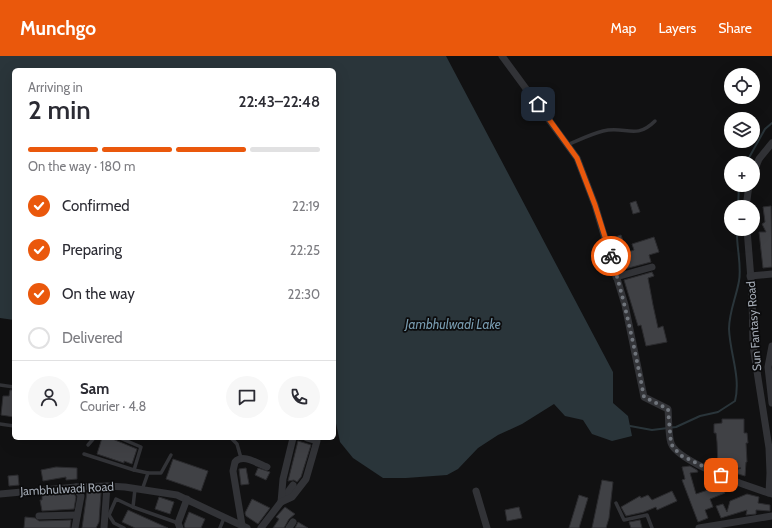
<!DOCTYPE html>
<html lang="en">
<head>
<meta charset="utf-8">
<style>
  body { margin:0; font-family:Cabin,sans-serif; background:#f7f7f7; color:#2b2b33; height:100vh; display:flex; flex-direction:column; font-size:15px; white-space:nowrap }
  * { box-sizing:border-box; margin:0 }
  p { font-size:13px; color:#7c7c81 }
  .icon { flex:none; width:22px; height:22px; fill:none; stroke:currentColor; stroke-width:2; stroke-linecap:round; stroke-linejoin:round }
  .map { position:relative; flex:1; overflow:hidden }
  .panel { position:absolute; left:12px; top:12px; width:324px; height:372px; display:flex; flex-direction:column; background:#fff; border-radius:6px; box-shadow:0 4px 16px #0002 }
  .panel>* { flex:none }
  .tools { position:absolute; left:724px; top:12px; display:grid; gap:8px }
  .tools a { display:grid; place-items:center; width:36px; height:36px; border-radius:50%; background:#fff; box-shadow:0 4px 16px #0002; font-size:20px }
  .pin { position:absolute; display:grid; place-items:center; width:34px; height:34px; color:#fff; margin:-17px; border-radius:8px; box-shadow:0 2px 6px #0006 }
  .courier { position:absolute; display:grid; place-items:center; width:40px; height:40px; margin:-20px; border:3px solid #ea580c; border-radius:50%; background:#fff; color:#222; box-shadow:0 1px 5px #0007 }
  .headline em { font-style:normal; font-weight:600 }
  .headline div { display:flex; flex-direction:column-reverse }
  .headline { display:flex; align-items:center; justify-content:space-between; height:68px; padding:0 16px }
  h1 { font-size:26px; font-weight:600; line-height:30px }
  .bar { display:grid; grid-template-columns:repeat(4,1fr); gap:6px 4px; align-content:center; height:48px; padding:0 16px }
  .bar i { height:5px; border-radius:3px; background:#e1e1e2 }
  .bar .on { background:#ea580c }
  .bar p { grid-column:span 4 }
  .line { display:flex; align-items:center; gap:10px; padding:0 16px; border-top:1px solid #e1e1e2 }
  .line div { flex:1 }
  .round { display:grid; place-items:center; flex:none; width:42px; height:42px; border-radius:21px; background:#f7f7f7 }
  ol { padding:0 16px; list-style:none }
  li { display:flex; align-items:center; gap:12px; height:44px }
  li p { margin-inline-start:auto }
  li .icon { padding:4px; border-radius:50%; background:#ea580c; color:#fff; stroke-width:4 }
  li:last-child { color:#7c7c81 }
  li i { width:22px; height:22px; border:2px solid #e1e1e2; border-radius:50% }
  header { display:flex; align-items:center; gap:24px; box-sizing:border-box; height:56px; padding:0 20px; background:#ea580c; color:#fff }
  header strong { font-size:19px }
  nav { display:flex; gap:22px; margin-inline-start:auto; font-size:14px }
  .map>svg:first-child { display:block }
</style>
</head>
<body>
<header>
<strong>Munchgo</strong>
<nav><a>Map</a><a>Layers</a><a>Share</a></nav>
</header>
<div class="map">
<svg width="772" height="472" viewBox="0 0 772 472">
  <rect width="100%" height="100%" fill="#111112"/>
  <path fill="#2a353a" d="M0,0H446L613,316V347L628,360L632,380L612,385L592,378L583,364L565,360L554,348L522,368L498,379L478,392L458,413L447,419L406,422H383L353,402L340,386L334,358V14H14V264L0,262Z"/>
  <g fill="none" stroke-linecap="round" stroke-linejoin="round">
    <g stroke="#2a353a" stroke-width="2">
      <path d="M746,107L765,73L772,67"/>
      <path d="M738,151L739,129"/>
      <path d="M630,370L652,374L676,371L700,360L718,356L735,345C741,321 730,298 729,273C729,256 736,242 739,225C742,209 736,190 737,173"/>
    </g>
  </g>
  <g fill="#404145" stroke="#2b2b2e">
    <path d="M636,145L640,156L633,158L630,147Z"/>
    <path d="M771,150L772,211L763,212L759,176H766L762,168L765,166L763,151Z"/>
    <path d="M621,179L623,185L617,187L615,181Z"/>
    <path d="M654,181L659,196L649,199L651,206L621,214L620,209L626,207L623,198L634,194L632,188Z"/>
    <path d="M652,216L654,220L648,222L653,249L658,272L663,270L667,286L646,290L641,269L638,270L624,224Z"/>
    <path d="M10,334H14V361L1,359L3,340H9Z"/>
    <path d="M722,363H744V377H747L748,387H746L747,406H746L745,420L731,416L741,412H718L717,386L716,377H714V368L722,367Z"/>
    <path d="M102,382H110L137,393L132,408L124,405V407L97,398Z"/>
    <path d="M298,385L311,389L301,421L297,426L294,424L288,425Z"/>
    <path d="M173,403L208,415L201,435L166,423Z"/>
    <path d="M690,410L697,414L698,416L690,417L696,438L711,433L708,425L714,422L719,424L725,437L710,443L713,451L705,454L708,462L698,466L682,424L685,423L682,411Z"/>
    <path d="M56,411L77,412V423L66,424V421L43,425L41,414Z"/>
    <path d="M246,412L249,428L241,429L239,413Z"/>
    <path d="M258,412L270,416L266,424L255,419Z"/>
    <path d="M18,419L19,429L9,430L8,420Z"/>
    <path d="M602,424L613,426L609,462L606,472H592Z"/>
    <path d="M672,435L677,445L657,454L656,451L644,456L626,460L621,451L640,440L641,442L648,439L652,444Z"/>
    <path d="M73,436L76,441L74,453L42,455L40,444H42V439Z"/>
    <path d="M87,436L101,437L99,466L96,472H82Z"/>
    <path d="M747,438L759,441L758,447L770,449V455L756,454V458L746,459L747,454L721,462L716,450L723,448L727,456L730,445Z"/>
    <path d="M579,439L588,442L579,472H569Z"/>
    <path d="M159,441L174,446L170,458L155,453Z"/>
    <path d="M252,443L270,452L258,468L246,460L245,457Z"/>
    <path d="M285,451L295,458L289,463L284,472H273L279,463L276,461Z"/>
    <path d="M519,451L522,462L507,465L505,454Z"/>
    <path d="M128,454L168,472H135L122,466Z"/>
    <path d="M189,456L205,463L201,472H185L184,469Z"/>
    <path d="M25,461L35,462L39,465L71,464L70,472H24Z"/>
    <path d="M640,464L642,472H631L629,466Z"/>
    <path d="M298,466L308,472H295Z"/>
  </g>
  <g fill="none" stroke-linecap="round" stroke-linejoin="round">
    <g stroke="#323337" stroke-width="3.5">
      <path d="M567,89C579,84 591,78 603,75C625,69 635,85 655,65"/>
      <path d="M0,329L14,331"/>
      <path d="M0,368L14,370"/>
      <path d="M120,382L141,391L134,414L148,417L142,434"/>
      <path d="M231,382L237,388L241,402"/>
      <path d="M88,389L94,382"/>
      <path d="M84,398L134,414"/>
      <path d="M148,417H161L171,399"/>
      <path d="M135,433L133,451L178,467"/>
      <path d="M616,447L624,464L647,459L652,472"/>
      <path d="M124,472L114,467L109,459L116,443L133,451"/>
      <path d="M220,472L224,462"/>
    </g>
    <g stroke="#323337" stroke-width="7">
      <path d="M502,0L577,102L595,149L625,249L644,341L668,353C669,364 668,377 671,387C677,406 752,432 772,438"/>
      <path d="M753,118L759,103L772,87"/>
      <path d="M746,151L749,129"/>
      <path d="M747,173L752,236L753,290L769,392L770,417L769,437"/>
      <path d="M750,220L772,218"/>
      <path d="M616,221L652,211"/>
      <path d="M772,290L768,311L772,347"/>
      <path d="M476,435L487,472"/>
      <path d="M0,438L76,431L107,430L125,431L177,439L247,472"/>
      <path d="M282,444L293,429"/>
      <path d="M281,446L283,423L293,382"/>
      <path d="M39,460L77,459"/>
      <path d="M242,469L233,415L235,406C243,397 258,408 267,411"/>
      <path d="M75,472L81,440L76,431"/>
      <path d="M104,472L107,430"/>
      <path d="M180,472L178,467L187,443"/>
      <path d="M261,472L281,446L292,441L306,423L317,385L307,382"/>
      <path d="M289,472L293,466"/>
      <path d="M699,472L772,460"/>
    </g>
  </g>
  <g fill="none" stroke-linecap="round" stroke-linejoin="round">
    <path stroke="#6f747b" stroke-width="4" stroke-dasharray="0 7.2" d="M611,200C625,246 635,294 644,341L668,353L671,388L680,399L721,419"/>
    <path stroke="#ea580c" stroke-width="5" d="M538,48L577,102L595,149L611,200"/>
  </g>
  <g text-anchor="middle" stroke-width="3.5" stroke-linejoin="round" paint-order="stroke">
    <g font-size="12" fill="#a2a9b3" stroke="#0c0c0d">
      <text transform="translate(754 270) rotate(-94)" y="4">Sun Fantasy Road</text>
      <text transform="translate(67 433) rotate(-3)" y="4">Jambhulwadi Road</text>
    </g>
    <g font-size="13" font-style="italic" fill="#789baf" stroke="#0c0c0d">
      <text x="453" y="273">Jambhulwadi Lake</text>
    </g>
  </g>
</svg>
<div class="tools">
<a><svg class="icon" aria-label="locate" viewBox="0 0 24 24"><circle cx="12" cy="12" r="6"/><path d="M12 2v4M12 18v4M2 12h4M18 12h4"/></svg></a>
<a><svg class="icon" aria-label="layers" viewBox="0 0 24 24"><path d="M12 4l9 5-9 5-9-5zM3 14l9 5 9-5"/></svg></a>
<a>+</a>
<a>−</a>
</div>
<div class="pin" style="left:721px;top:419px;background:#ea580c"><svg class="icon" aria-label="bag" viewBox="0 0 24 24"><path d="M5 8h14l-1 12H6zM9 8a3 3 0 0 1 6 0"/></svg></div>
<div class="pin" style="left:538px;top:48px;background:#1f2937"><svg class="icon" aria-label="home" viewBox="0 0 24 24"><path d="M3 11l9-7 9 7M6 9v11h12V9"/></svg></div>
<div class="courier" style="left:611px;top:200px"><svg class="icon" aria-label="bike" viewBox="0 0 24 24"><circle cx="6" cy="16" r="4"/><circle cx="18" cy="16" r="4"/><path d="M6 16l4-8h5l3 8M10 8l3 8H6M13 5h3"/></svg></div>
<section class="panel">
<div class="headline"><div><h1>2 min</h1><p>Arriving in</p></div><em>22:43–22:48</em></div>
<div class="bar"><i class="on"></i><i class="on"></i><i class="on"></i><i></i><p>On the way · 180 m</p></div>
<ol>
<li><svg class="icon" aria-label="check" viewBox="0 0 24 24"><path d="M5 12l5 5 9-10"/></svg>Confirmed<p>22:19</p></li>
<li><svg class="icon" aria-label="check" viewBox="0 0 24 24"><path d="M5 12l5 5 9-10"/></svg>Preparing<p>22:25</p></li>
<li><svg class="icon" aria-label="check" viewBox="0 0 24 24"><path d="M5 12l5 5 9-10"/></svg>On the way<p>22:30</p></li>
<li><i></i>Delivered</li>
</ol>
<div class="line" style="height:72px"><a class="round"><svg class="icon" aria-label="person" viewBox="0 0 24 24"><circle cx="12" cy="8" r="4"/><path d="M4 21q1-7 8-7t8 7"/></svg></a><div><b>Sam</b><p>Courier · 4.8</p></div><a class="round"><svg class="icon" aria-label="chat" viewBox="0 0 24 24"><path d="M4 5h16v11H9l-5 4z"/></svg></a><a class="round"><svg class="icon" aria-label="phone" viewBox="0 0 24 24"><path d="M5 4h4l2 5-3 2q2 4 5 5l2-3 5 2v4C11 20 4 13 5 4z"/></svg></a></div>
</section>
</div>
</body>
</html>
